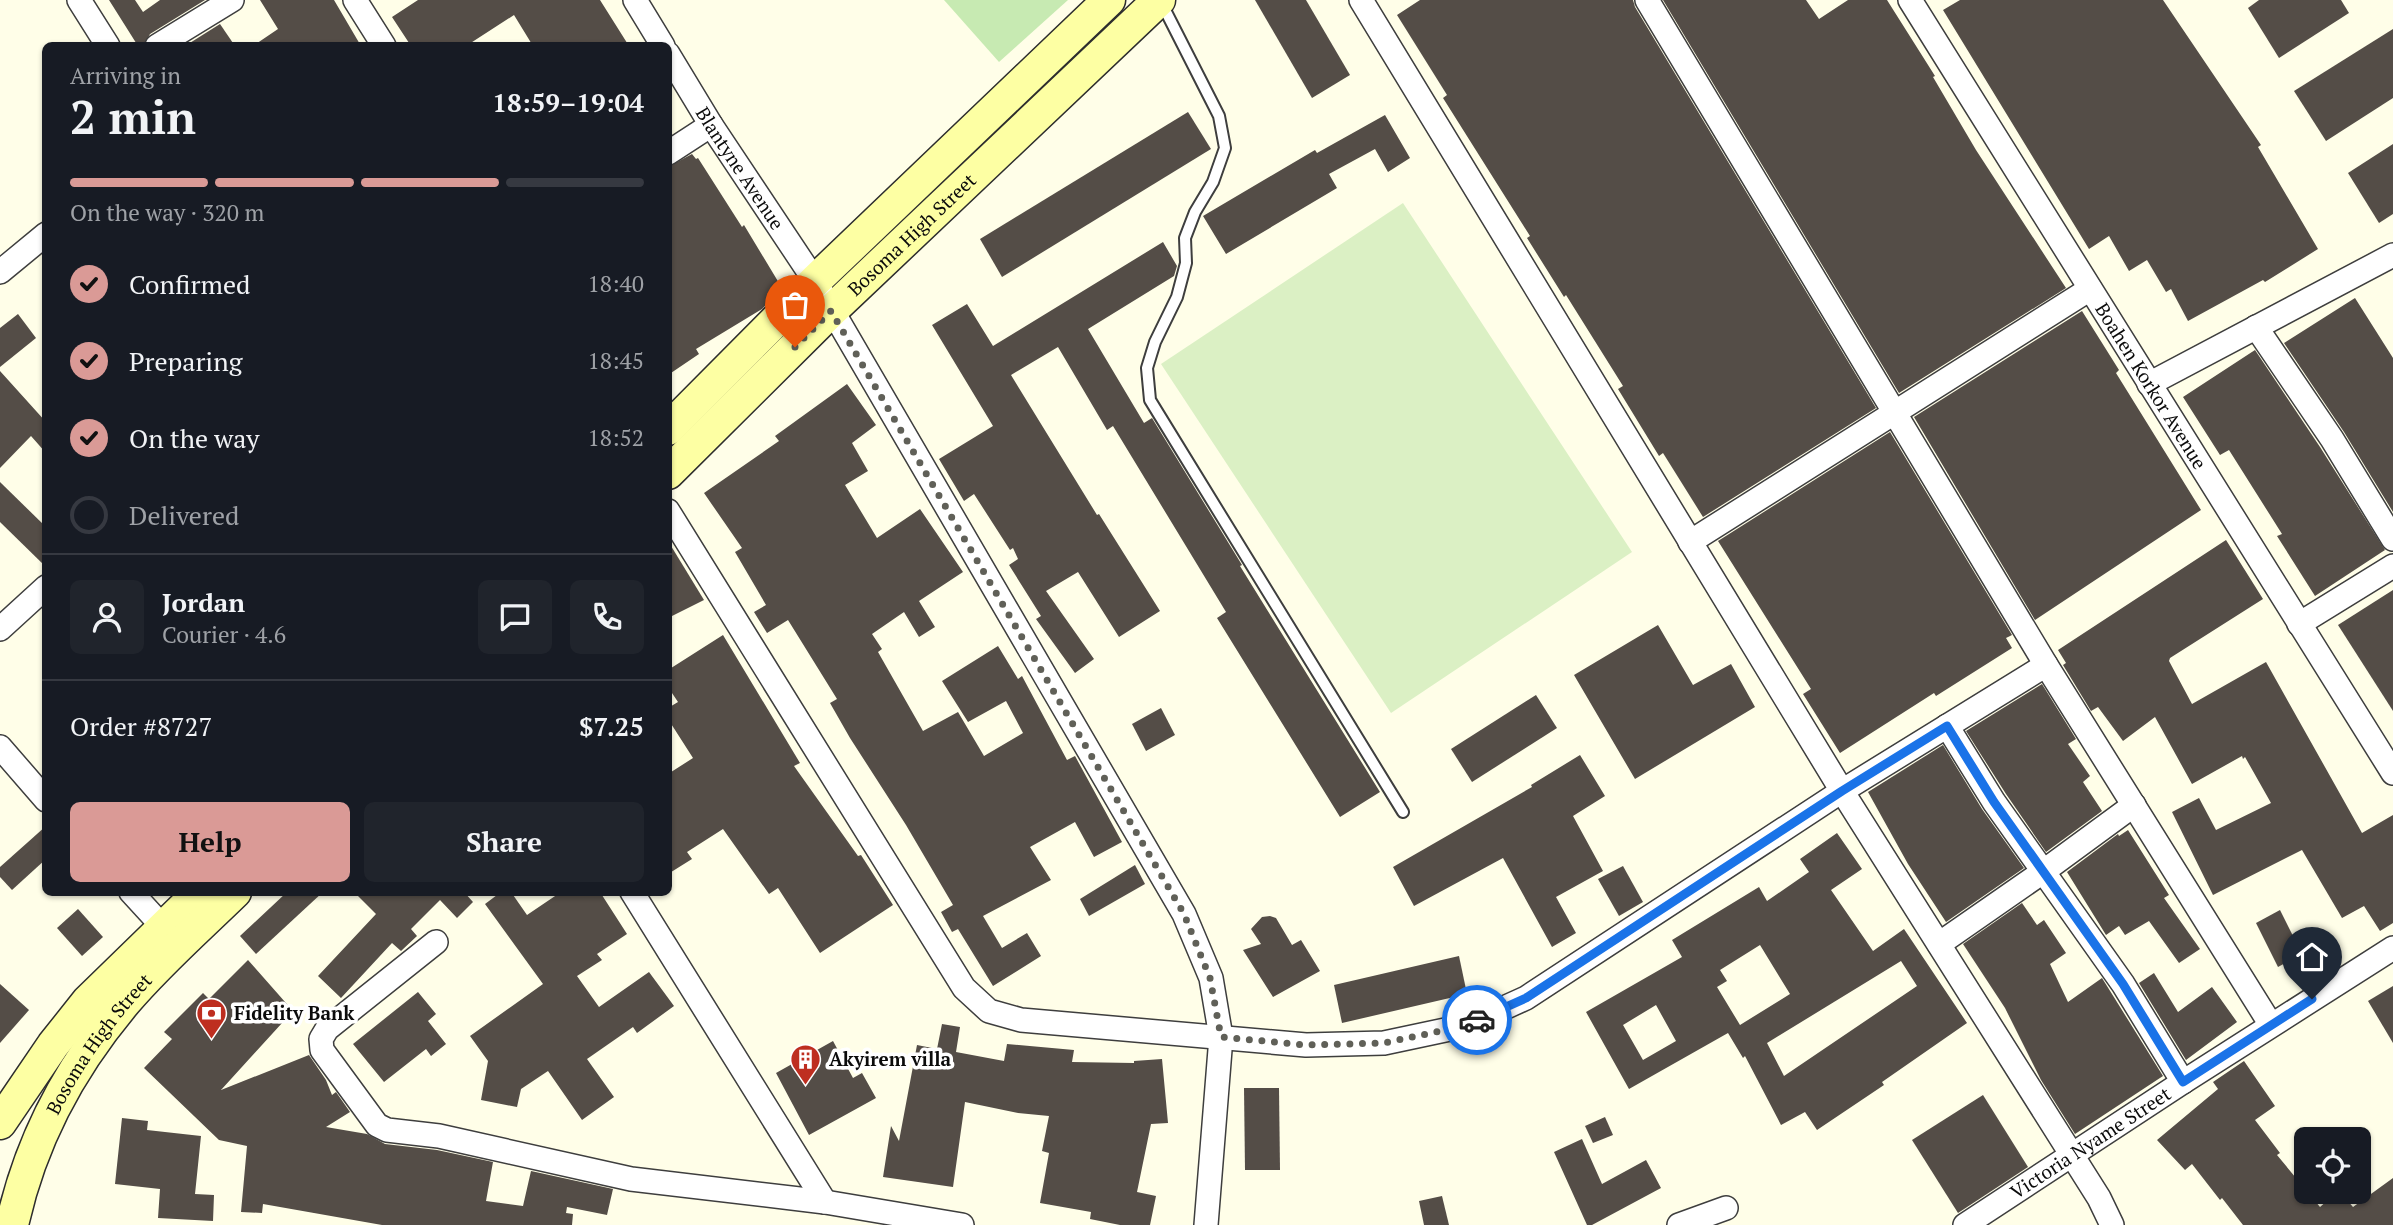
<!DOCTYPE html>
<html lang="en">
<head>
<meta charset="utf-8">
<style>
  body { margin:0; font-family:"PT Serif",serif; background:#20242c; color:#f1f3f6; height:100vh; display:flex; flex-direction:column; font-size:26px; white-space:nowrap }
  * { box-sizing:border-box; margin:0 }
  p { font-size:23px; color:#9ea1a6 }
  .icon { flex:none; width:38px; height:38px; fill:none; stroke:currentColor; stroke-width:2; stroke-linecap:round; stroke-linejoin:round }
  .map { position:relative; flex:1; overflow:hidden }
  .sheet { position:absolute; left:42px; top:42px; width:630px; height:854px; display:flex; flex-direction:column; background:#171b24; border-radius:10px; box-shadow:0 2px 5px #0004 }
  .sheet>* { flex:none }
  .tools { position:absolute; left:2294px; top:1127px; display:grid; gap:14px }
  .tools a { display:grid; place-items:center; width:77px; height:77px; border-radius:10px; background:#171b24; box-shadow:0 2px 5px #0004; font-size:35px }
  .pin { position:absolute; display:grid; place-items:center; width:60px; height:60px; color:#fff; margin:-72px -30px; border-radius:50% 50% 50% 0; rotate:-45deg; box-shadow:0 0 7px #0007 }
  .pin .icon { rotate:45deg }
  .courier { position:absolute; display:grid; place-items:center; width:70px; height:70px; margin:-35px; border:5px solid #1a73e8; border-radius:50%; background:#fff; color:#222; box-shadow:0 2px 9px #0007 }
  .headline em { font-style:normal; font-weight:700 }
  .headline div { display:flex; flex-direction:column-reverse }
  .headline { display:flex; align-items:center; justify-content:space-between; height:119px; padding:0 28px }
  h1 { font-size:46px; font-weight:700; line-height:52px }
  .bar { display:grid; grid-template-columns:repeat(4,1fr); gap:10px 7px; align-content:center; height:84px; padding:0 28px }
  .bar i { height:9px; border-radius:5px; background:#363941 }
  .bar .current { background:#da9a96 }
  .bar p { grid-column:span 4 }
  .line { display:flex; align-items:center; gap:18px; padding:0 28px; border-top:2px solid #363941 }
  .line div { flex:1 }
  .round { display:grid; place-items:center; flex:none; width:74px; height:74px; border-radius:10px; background:#20242c }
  ol { padding:0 28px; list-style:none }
  li { display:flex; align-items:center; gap:21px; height:77px }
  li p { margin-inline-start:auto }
  li .icon { padding:7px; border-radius:50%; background:#da9a96; color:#111; stroke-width:4 }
  li:last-child { color:#9ea1a6 }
  li i { width:38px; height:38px; border:4px solid #363941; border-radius:50% }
  .primary-button { display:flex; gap:14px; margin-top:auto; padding:14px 28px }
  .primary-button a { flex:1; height:80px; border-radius:10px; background:#da9a96; color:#111; font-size:28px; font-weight:700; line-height:80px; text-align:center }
  .primary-button a+a { background:#20242c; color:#f1f3f6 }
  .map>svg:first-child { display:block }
</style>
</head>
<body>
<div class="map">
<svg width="2393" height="1225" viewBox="0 0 2393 1225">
  <rect width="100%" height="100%" fill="#fffee8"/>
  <path fill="#c7eab2" d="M944,0H1068L999,62Z"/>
  <path fill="#dbf0c4" d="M1403,203L1632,552L1391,713L1161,364Z"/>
  <g fill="#544d47" fill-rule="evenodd">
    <path d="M109,0H135L143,12L160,0H205L150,34L143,46H138Z"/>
    <path d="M260,0H334L361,46H253L278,29Z"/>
    <path d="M418,0H600L629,46H533L514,15L466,46H411L392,17Z"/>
    <path d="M1255,0H1306L1350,75L1312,98Z"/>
    <path d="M1420,0H1633L1635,7L1876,408L1703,517L1663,453L1659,456L1618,389L1623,386L1566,295L1564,297L1527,238L1530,236L1443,98L1447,95L1397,15Z"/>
    <path d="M1663,0H1806L1819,19L1848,0H1887L1935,76L1933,77L1976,150L2066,288L1899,393Z"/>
    <path d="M1960,0H2163L2261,145L2258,147L2318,249L2265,282L2263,280L2188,321L2171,289L2166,292L2147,260L2129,271L2109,236L2089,249L1943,10Z"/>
    <path d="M2259,0H2341L2349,13L2279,58L2248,8Z"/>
    <path d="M220,24L235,46H185Z"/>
    <path d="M2393,29V98L2326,141L2294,91Z"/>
    <path d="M1188,112L1211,149L1002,277L980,239Z"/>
    <path d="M1385,115L1410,158L1388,172L1375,149L1329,174L1337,188L1226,254L1203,216L1315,150L1317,153Z"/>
    <path d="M2393,144V214L2379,223L2348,173Z"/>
    <path d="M692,154L696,159L698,158L742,227L744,225L782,288L762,309L696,349L699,354L668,375V167Z"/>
    <path d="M1163,242L1177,266L1174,276L1088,329L1144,423L1152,418L1242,565L1240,566L1380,792L1340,817L1217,618L1226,612L1113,426L1107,430L1058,347L1011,375L1097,515L1099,514L1160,611L1119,637L1078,572L1046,591L1094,659L1075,673L1036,619L1041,616L1009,565L1018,559L1013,548L1010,550L974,494L964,501L939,459L993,426L932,325L967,304L993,346Z"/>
    <path d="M2355,298L2393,358V512L2344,432L2284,343Z"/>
    <path d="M2082,311L2119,370L2116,373L2201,510L2035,620L1914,417Z"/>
    <path d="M18,314L36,338L0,367V328Z"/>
    <path d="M2255,350L2320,447L2385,550L2315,596L2277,536L2282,534L2229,450L2220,455L2183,397Z"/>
    <path d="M0,371L46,422V453L31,436L0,468Z"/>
    <path d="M847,384L876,425L852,443L868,471L845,485L877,538L920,509L963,572L919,601L935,627L919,637L904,612L872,634L882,649L878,652L923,731L958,712L984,756L1023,733L1006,701L968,722L942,681L998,646L1018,679L1022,676L1067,760L1075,756L1122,842L1094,857L1075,822L1030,847L1051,880L983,916L1002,948L1027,933L1041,956L993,986L958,929L952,932L941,912L953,905L906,825L850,738L830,703L837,699L788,620L767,633L754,612L766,605L735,552L742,548L704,493L779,441L775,436Z"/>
    <path d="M1890,432L2012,635L2006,638L2012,648L1936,696L1934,693L1840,753L1803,694L1811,689L1718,541Z"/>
    <path d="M0,482L46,527V567L0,522Z"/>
    <path d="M2226,540L2263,599L2170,658L2169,661L2192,704L2266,662L2362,833L2393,815V923L2380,931L2364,906L2342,918L2302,850L2213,895L2172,812L2199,798L2216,830L2271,803L2245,757L2243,759L2242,756L2192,784L2155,717L2123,741L2098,707L2091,711L2063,665L2066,663L2058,650Z"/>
    <path d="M668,541L704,600L668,618Z"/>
    <path d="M2393,590V711L2338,625Z"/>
    <path d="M1658,625L1693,685L1731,664L1755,707L1635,779L1574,675Z"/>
    <path d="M723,635L800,763L794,766L858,856L861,855L893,905L820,953L778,888L769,894L723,829L687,852L692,859L668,874V774L693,758L668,719V708L678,702L668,687V670Z"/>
    <path d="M2042,684L2076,739L2068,744L2090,776L2083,782L2102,811L2046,852L2006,794L1966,731Z"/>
    <path d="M1536,695L1557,728L1472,782L1451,749Z"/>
    <path d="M1161,708L1175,735L1146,751L1132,724Z"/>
    <path d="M1943,745L1982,809L2024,868L1946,922L1908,864L1868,792Z"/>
    <path d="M1580,755L1605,796L1573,816L1603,871L1556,897L1576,933L1552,947L1503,858L1414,906L1393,867L1532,787L1531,785Z"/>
    <path d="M46,826V859L12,890L0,877V867Z"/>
    <path d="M2128,830L2169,895L2164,898L2200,949L2179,963L2149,921L2125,935L2119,926L2106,935L2067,872L2118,834L2119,836Z"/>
    <path d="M1837,833L1862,869L1831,890L1873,951L1904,929L1967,1023L1882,1082L1884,1085L1817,1130L1805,1112L1781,1125L1745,1056L1743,1058L1728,1033L1629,1089L1586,1012L1682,957L1672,940L1759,887L1767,901L1809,872L1800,859ZM1760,945L1790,994L1740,1025L1717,987L1727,981L1720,970ZM1901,961L1917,986L1784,1076L1767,1043ZM1656,1005L1676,1041L1643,1060L1623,1025Z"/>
    <path d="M1135,865L1145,884L1089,916L1080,899Z"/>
    <path d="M1623,866L1643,902L1619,916L1598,879Z"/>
    <path d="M287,892H323L256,954L240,936Z"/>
    <path d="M354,892H464L473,902L457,918L440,900L411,929L417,936L401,951L392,943L341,998L318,976L376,914Z"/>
    <path d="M501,892H511L527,915L561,892H600L627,934L597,954L602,960L577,976L599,1007L649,972L674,1006L637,1033L633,1027L587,1059L614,1097L582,1120L548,1071L521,1089L517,1107L481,1100L488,1061L470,1036L543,984L485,904Z"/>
    <path d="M2022,903L2037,925L2044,920L2066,953L2050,964L2068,1002L2102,978L2163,1076L2075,1134L2041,1080L2005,1008L1963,944Z"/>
    <path d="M78,909L103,937L82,956L57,928Z"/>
    <path d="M2280,910L2302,954L2278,967L2256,923Z"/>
    <path d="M1270,916L1276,918L1292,945L1301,940L1320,971L1273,997L1243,950L1261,944L1251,929L1262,917Z"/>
    <path d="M1459,956L1467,994L1342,1023L1334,985Z"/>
    <path d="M248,960L293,1011L221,1090L309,1055L326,1080L332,1095L336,1092L350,1112L326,1127L367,1134L385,1144L437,1150L493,1162L486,1201L523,1206L531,1171L613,1189L607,1215L567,1207L566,1213L573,1214L572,1225H382L263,1204L262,1213L241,1212L247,1146L219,1140L144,1068L172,1039L164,1032L203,993L209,999Z"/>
    <path d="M2154,973L2178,1012L2212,987L2237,1022L2186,1060L2139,983Z"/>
    <path d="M0,984L29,1010L0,1043Z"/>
    <path d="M2393,986V1043L2368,1001Z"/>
    <path d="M418,992L436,1014L428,1021L446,1044L431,1056L426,1049L384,1082L353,1044Z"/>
    <path d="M942,1024L960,1027L956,1052L1004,1061L1007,1044L1074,1050L1072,1062L1134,1063V1061L1162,1059L1168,1123L1151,1124L1137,1192L1156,1196L1150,1225H1120L1090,1219L1091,1212L1040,1203L1049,1153L1042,1151L1049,1116L1018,1113L965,1102L953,1187L883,1177L891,1126L899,1141L917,1045L937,1049Z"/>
    <path d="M833,1041L853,1078L862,1073L876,1098L809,1135L776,1073Z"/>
    <path d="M2244,1061L2275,1106L2255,1120L2280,1153L2277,1155L2320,1207L2337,1192H2340L2353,1207L2393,1178V1225H2243L2222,1198L2220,1200L2192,1164L2185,1170L2157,1140L2218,1089L2213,1082Z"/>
    <path d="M1244,1088H1279L1280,1170H1245Z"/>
    <path d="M1983,1095L2028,1167L1958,1213L1912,1140Z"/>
    <path d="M1605,1117L1613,1135L1593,1143L1585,1126Z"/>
    <path d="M122,1118L148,1121L147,1130L201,1136L195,1194L214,1195L213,1221L158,1218L160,1189L115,1184Z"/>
    <path d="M1582,1139L1602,1184L1646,1160L1661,1188L1592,1225H1587L1554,1152Z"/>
    <path d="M1442,1196L1449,1225H1424L1419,1201Z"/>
  </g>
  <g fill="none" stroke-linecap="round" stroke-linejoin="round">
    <defs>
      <path id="lane" d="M1161,2L1219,116L1225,148L1213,182L1195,212L1185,238L1186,263L1177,297L1155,342L1147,368L1150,400L1403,812"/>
      <g id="street">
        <path d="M79,0L108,46"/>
        <path d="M355,0L384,46"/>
        <path d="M635,0L663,46"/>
        <path d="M1361,0L1842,791L2099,1198L2112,1225"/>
        <path d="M1647,0L2046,665L2271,1025"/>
        <path id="s1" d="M1910,0L2393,773"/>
        <path d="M157,46L232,0"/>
        <path id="s2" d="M668,54L711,125L815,281L1184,914L1211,978L1221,1037L1206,1225"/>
        <path d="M668,153L711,125"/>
        <path d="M0,272L46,234"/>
        <path d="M2256,327L2332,439L2393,539"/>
        <path d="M2149,384L2393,255"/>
        <path d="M668,511L964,988L989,1011L1021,1020L1306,1045L1384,1043L1464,1026L1526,998L1842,791L2046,665"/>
        <path d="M1690,542L2090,289"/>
        <path d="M2299,624L2393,566"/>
        <path d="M0,629L46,587"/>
        <path d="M1947,726L1994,802L2123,984L2183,1082"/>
        <path d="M0,747L46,800"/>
        <path d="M131,892L164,928"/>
        <path d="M632,892L825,1202"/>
        <path d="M436,942L327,1029L321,1039L322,1050L377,1125L387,1130L439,1136L631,1179L825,1202L962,1225"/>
        <path d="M1939,944L2044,871L2134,805"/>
        <path d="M1679,1225L1726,1208"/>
        <path id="s3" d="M1965,1225L2183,1082L2393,948"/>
      </g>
      <g id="secondary">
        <path d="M668,429L815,281L1109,0"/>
        <path id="s4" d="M668,473L831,311L1159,0"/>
        <path d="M0,1123L53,1045L88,1001L200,892"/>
        <path id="s5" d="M12,1225C30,1142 70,1067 125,1002C158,963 198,928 235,892"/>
      </g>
    </defs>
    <use href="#lane" stroke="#3e3e3e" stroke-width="14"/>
    <use href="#street" stroke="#3e3e3e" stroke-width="26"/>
    <use href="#secondary" stroke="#2d2d2d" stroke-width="35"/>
    <use href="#lane" stroke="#fff" stroke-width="10"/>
    <use href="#street" stroke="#fff" stroke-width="23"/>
    <use href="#secondary" stroke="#fdffa3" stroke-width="32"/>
  </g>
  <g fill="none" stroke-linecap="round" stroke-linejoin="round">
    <path stroke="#606058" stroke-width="7" stroke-dasharray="0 12.6" d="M795,347L831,311L1184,914L1210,978L1221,1037L1306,1045L1384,1043L1464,1026L1477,1020"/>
    <path stroke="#1a73e8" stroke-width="9" d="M1477,1020L1526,998L1842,791L1947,726L1994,802L2123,984L2183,1082L2312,999"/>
  </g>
  <defs>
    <symbol id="bank-pin" viewBox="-11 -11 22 30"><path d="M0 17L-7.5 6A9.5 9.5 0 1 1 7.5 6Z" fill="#be2e20" stroke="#fff"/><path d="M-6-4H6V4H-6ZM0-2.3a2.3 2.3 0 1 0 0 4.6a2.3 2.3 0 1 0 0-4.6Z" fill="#fff"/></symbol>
    <symbol id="building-pin" viewBox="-11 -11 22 30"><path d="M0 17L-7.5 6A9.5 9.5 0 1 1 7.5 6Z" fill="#be2e20" stroke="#fff"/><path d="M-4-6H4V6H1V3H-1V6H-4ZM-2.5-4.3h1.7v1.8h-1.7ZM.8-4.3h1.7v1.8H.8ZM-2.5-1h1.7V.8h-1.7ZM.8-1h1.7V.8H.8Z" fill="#fff"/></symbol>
  </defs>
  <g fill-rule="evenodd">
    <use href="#bank-pin" x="194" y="996" width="35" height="47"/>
    <use href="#building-pin" x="788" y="1042" width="35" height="47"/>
  </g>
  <g text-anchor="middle" stroke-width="7" stroke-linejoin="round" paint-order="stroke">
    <g font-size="19" fill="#0b0b0b" stroke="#fff">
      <text dy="7" stroke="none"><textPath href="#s2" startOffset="135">Blantyne Avenue</textPath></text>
      <text dy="7" stroke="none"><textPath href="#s4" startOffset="341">Bosoma High Street</textPath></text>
      <text dy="7" stroke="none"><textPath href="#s1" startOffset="455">Boahen Korkor Avenue</textPath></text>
      <text dy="7" stroke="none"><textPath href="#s5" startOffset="203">Bosoma High Street</textPath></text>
      <text dy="7" stroke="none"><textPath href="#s3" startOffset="150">Victoria Nyame Street</textPath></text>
    </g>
    <g font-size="19" font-weight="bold" fill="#0b0b0b" stroke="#fff" text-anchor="start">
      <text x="234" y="1020">Fidelity Bank</text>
      <text x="829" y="1066">Akyirem villa</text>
    </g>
  </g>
</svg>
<div class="tools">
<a><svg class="icon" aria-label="locate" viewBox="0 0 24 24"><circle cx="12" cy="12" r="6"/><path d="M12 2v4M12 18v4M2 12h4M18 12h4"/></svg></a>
</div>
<div class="pin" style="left:795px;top:347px;background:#ea580c"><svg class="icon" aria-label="bag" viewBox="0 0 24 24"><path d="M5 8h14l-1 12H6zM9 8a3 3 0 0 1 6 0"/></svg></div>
<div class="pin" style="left:2312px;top:999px;background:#1f2937"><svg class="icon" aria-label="home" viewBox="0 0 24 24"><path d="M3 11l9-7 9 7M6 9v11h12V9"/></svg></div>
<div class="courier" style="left:1477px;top:1020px"><svg class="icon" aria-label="car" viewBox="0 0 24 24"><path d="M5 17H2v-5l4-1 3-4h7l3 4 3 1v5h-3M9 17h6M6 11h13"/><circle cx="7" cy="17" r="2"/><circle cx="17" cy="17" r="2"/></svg></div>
<section class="sheet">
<div class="headline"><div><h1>2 min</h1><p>Arriving in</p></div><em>18:59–19:04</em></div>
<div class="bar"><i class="current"></i><i class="current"></i><i class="current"></i><i></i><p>On the way · 320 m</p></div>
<ol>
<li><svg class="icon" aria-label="check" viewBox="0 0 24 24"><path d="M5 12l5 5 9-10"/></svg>Confirmed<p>18:40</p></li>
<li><svg class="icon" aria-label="check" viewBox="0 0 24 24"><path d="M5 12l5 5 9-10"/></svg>Preparing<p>18:45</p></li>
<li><svg class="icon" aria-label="check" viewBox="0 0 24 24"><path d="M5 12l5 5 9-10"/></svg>On the way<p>18:52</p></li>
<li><i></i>Delivered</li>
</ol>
<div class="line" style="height:126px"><a class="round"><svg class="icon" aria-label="person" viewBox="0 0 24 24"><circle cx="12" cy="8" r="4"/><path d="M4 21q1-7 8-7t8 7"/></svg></a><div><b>Jordan</b><p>Courier · 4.6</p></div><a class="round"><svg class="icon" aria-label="chat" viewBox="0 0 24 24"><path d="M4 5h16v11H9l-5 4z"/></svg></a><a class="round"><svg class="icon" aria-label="phone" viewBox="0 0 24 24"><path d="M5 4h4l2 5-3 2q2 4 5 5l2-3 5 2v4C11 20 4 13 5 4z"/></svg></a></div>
<div class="line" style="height:91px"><div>Order #8727</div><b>$7.25</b></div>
<div class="primary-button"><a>Help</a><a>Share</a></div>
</section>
</div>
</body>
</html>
